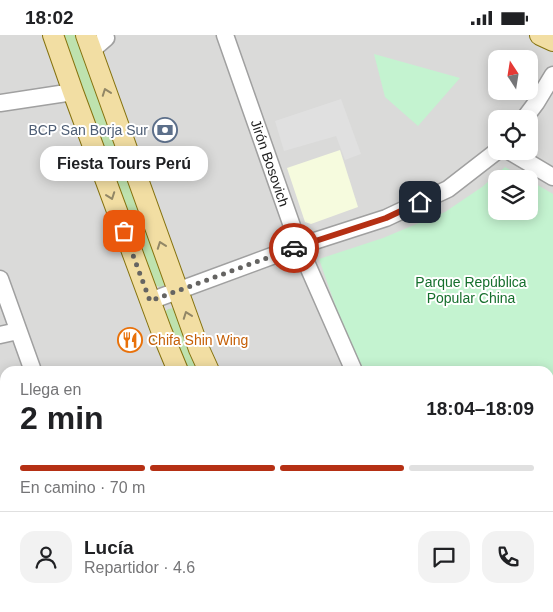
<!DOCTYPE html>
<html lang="es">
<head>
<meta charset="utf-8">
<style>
  body { margin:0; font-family:Arial,sans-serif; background:#f2f2f2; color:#202124; height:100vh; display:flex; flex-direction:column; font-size:19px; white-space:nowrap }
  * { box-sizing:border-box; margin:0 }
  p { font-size:16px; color:#757577 }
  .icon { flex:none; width:28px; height:28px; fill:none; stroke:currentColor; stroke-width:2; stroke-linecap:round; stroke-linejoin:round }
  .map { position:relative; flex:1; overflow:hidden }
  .sheet { position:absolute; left:0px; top:331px; width:554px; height:246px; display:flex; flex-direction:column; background:#fff; border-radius:15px 15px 0 0; box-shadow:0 2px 12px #0003 }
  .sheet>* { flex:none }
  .needle { width:32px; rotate:348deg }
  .buttons { position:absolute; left:488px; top:15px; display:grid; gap:10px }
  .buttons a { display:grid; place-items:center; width:50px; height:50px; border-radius:10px; background:#fff; box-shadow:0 2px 12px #0003; font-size:25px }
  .pin { position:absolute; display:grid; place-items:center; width:42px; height:42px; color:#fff; margin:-21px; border-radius:10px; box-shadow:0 2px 8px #0006 }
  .courier { position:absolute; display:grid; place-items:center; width:50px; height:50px; margin:-25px; border:4px solid #b53014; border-radius:50%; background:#fff; color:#222; box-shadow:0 1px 6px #0007 }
  .bubble { position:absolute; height:35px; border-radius:15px; background:#fff; box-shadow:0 2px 12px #0003; font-size:16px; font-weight:800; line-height:35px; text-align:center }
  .head em { font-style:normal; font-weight:800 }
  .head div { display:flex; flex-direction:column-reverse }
  .head { display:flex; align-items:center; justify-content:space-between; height:85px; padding:0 20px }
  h1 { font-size:32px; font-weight:800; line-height:38px }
  .bar { display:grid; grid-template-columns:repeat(4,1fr); gap:8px 5px; align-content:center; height:60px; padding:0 20px }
  .bar i { height:6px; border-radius:4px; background:#e0e0e0 }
  .bar .on { background:#b53014 }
  .bar p { grid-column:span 4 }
  .line { display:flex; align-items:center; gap:12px; padding:0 20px; border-top:1px solid #e0e0e0 }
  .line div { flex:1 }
  .round { display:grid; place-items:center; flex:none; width:52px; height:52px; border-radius:15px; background:#f2f2f2 }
  .status { display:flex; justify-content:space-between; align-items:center; height:35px; padding:0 25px; background:#fff; direction:ltr }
  .status svg { height:14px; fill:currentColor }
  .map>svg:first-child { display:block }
</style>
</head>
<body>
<div class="status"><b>18:02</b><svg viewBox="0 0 49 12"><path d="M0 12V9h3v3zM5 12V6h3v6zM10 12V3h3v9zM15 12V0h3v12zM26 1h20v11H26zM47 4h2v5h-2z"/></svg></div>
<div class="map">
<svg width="553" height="577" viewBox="0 0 553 577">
  <rect width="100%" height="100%" fill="#edebe3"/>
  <path fill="#dadad9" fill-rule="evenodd" d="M0,0H553V577H0ZM496,24H529V56H496ZM496,84H529V116H496ZM496,144H529V176H496ZM5,336H549V572H5Z"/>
  <path fill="#f6fbde" d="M340,115L358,172L311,189L305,187L287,133Z"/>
  <g fill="#bee2ae">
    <path d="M61,0H77L165,250L160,252L154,250Z"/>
    <path d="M174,273L199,336H186L163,279L168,274Z"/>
  </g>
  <g fill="#c4f3d0">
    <path d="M374,19L460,43L418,91L385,62Z"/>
    <path d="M505,132L526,144H496V176H529V145L553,159V489L549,504V336H360L351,315L319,224L383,203L445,177L482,152Z"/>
  </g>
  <path fill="#e0e0e0" d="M341,64L361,119L345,125L336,101L284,116L275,86Z"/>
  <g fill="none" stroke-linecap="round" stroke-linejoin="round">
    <defs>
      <g id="minor">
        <path d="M225,0L299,211L354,336"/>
        <path d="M91,16L106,3L105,0"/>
        <path d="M0,68L73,57"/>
        <path d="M524,84L536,68L553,40"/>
        <path d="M509,116L553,142"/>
        <path d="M0,244L33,336"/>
        <path d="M150,266L299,211L386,183L448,154L497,116"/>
        <path d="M0,300L18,296"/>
        <path d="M0,420L5,419"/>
        <path d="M549,542L553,538"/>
        <path d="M1,544L5,552"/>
        <path d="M15,572L17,577"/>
        <path d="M166,572L169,577"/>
        <path d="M534,572L538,577"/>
        <path d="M511,577L516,572"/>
      </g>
      <g id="major">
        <path d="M53,0L73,57L161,295L178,336"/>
        <path d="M86,0L199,314L209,336"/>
        <path d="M540,0L553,6"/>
        <path d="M331,572L335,577"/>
        <path d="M370,572L374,577"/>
      </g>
    </defs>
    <use href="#minor" stroke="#a0a0a0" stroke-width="19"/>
    <use href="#major" stroke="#86730f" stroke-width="22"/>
    <use href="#minor" stroke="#fff" stroke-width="16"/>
    <use href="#major" stroke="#f2dea3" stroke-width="20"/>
  </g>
  <defs><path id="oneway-chevron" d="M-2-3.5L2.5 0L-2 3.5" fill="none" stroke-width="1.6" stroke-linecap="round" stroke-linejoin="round" transform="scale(1.25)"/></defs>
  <g stroke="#928766">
    <use href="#oneway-chevron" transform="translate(106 57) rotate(-110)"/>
    <use href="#oneway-chevron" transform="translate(111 161) rotate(70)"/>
    <use href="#oneway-chevron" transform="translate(161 210) rotate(-110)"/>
    <use href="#oneway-chevron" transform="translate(187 280) rotate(-110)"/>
  </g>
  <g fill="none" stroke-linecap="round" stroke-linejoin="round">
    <path stroke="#656462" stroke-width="5" stroke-dasharray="0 9" d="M124,196L150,266L294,213"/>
    <path stroke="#b53014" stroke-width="6" d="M294,213L386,183L420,167"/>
  </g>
  <defs>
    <symbol id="bank-ring" viewBox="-11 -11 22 22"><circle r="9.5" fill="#fff" stroke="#5c6f8a" stroke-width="1.5"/><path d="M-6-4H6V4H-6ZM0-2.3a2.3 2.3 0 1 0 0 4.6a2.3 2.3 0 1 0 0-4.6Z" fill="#5c6f8a"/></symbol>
    <symbol id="restaurant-ring" viewBox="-11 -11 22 22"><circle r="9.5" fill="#fff" stroke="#e8710a" stroke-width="1.5"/><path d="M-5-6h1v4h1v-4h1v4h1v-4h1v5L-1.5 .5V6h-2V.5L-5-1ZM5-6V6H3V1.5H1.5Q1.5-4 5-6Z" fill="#e8710a"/></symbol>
  </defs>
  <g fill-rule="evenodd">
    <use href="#bank-ring" x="151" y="81" width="28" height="28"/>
    <use href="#restaurant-ring" x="116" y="291" width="28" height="28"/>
  </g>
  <g text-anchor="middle" stroke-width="4" stroke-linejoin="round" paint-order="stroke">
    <g font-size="14" fill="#4e5e75" stroke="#fff" text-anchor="end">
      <text x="148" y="100">BCP San Borja Sur</text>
    </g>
    <g font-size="14" fill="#1c1c1c" stroke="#fff">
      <text transform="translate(270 128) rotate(71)" y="5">Jirón Bosovich</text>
    </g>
    <g font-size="14" fill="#166f2d" stroke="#fff">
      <text x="471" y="252">Parque República<tspan x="471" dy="16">Popular China</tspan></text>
    </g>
    <g font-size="14" fill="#c56008" stroke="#fff" text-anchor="start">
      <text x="148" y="310">Chifa Shin Wing</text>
    </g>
  </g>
</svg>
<div class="buttons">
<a><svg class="needle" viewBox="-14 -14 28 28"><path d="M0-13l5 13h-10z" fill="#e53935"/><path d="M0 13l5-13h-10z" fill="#757577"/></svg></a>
<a><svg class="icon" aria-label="locate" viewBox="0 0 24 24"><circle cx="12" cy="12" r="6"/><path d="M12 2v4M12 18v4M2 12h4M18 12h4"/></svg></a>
<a><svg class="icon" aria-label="layers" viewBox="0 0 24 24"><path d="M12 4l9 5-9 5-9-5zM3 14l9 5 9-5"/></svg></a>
</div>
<div class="pin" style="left:124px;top:196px;background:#ea580c"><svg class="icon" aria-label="bag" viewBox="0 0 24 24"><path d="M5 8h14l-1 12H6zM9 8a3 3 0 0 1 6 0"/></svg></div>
<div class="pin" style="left:420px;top:167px;background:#1f2937"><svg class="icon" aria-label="home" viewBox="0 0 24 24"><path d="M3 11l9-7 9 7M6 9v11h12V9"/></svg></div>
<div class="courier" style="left:294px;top:213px"><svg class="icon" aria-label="car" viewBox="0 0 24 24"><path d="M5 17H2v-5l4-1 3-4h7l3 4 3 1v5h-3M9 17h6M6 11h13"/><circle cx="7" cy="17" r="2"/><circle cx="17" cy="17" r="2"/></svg></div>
<div class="bubble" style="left:40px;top:111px;width:168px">Fiesta Tours Perú</div>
<section class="sheet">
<div class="head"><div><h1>2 min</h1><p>Llega en</p></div><em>18:04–18:09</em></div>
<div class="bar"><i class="on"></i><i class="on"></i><i class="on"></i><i></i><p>En camino · 70 m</p></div>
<div class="line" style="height:90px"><a class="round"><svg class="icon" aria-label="person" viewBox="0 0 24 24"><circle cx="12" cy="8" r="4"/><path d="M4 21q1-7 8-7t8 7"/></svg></a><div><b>Lucía</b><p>Repartidor · 4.6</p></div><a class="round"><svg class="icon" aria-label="chat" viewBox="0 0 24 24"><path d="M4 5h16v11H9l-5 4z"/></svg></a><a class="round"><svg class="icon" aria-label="phone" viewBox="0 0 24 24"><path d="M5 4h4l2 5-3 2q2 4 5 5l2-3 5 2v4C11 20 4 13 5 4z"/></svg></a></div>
</section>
</div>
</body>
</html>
